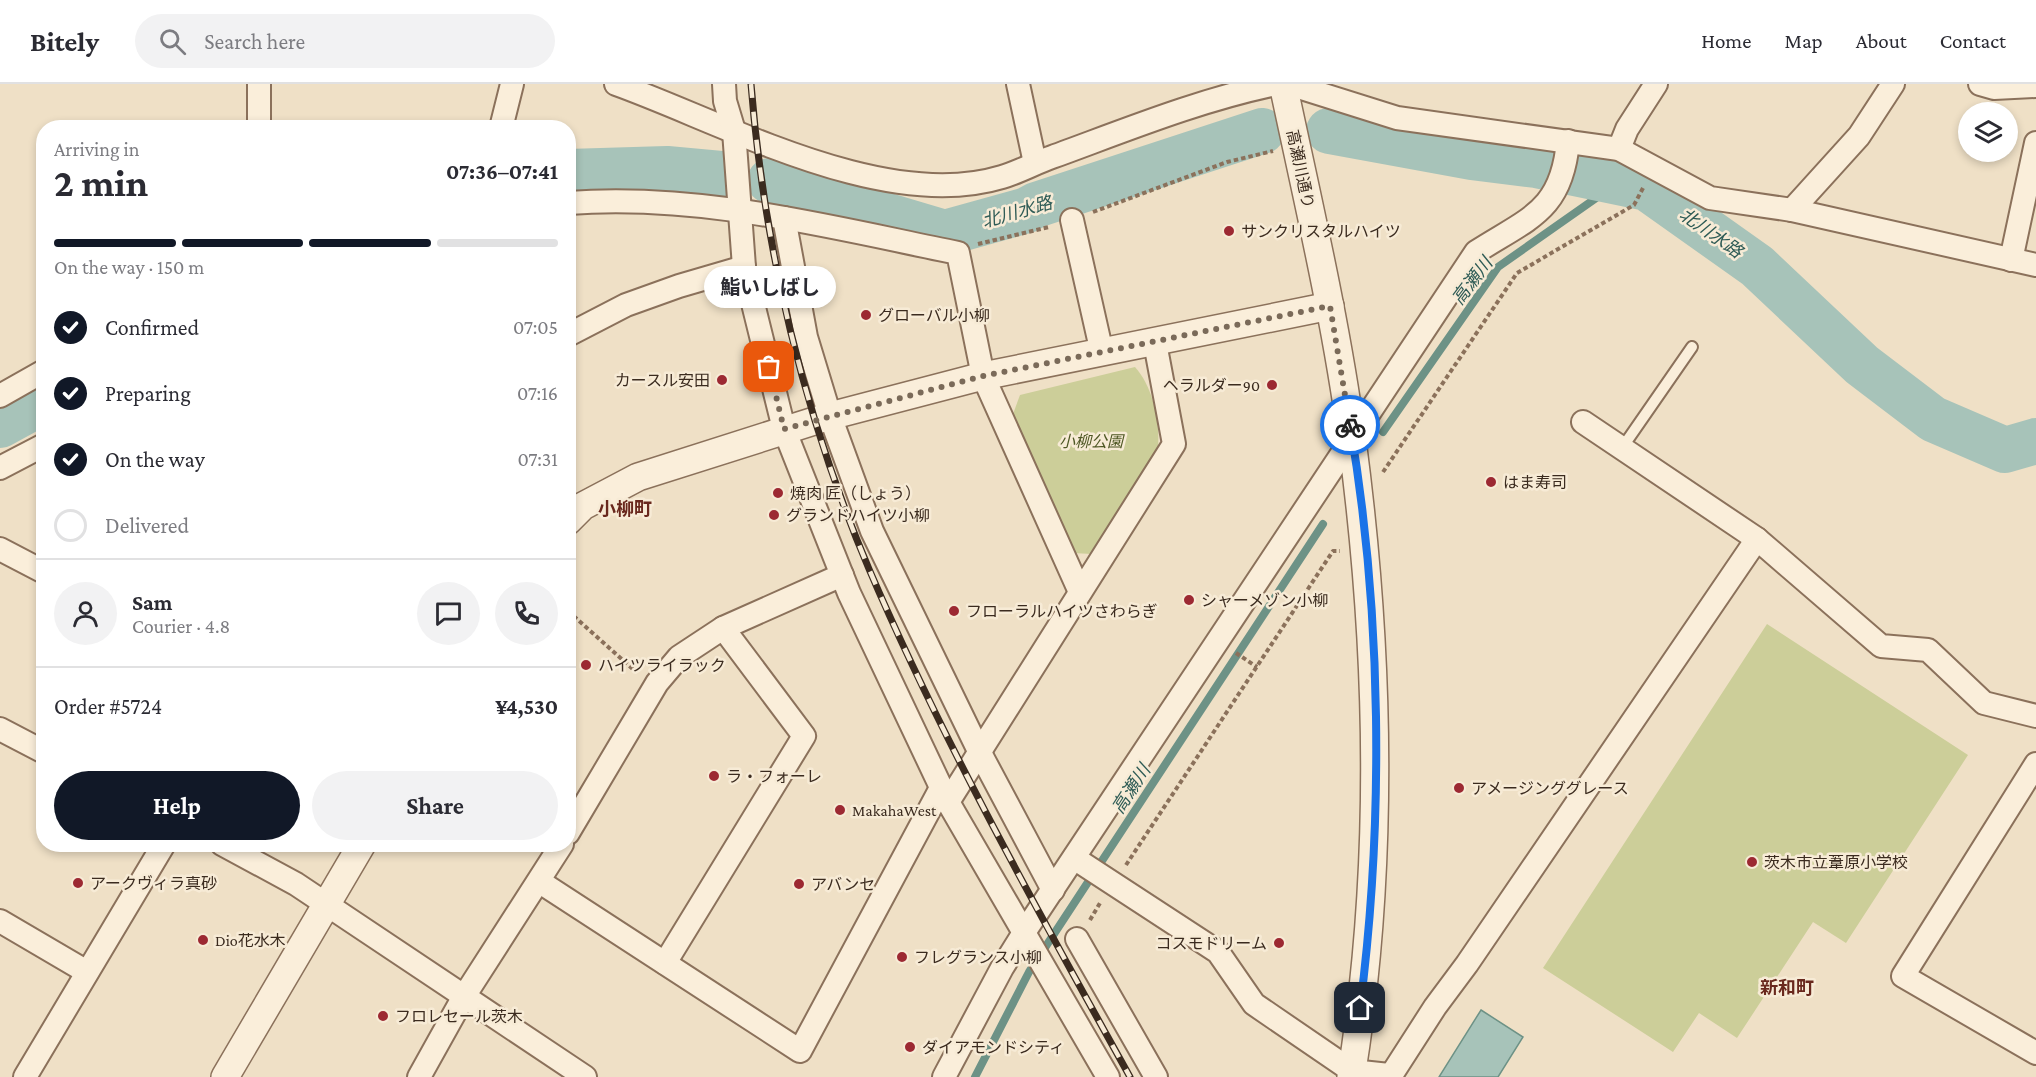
<!DOCTYPE html>
<html lang="en">
<head>
<meta charset="utf-8">
<style>
  body { margin:0; font-family:"Crimson Pro","Noto Sans JP",serif; background:#f2f2f3; color:#2b2b33; height:100vh; display:flex; flex-direction:column; font-size:22px; white-space:nowrap }
  * { box-sizing:border-box; margin:0 }
  p { font-size:20px; color:#7c7c81 }
  .icon { flex:none; width:33px; height:33px; fill:none; stroke:currentColor; stroke-width:2; stroke-linecap:round; stroke-linejoin:round }
  .map { position:relative; flex:1; overflow:hidden }
  .drawer { position:absolute; left:36px; top:36px; width:540px; height:732px; display:flex; flex-direction:column; background:#fff; border-radius:24px; box-shadow:0 3px 9px #0003 }
  .drawer>* { flex:none }
  .fabs { position:absolute; left:1958px; top:18px; display:grid; gap:12px }
  .fabs a { display:grid; place-items:center; width:60px; height:60px; border-radius:50%; background:#fff; box-shadow:0 3px 9px #0003; font-size:30px }
  .pin { position:absolute; display:grid; place-items:center; width:51px; height:51px; color:#fff; margin:-26px; border-radius:12px; box-shadow:0 3px 9px #0006 }
  .courier { position:absolute; display:grid; place-items:center; width:60px; height:60px; margin:-30px; border:4px solid #1a73e8; border-radius:50%; background:#fff; color:#222; box-shadow:0 2px 8px #0007 }
  .bubble { position:absolute; height:42px; border-radius:21px; background:#fff; box-shadow:0 3px 9px #0003; font-size:20px; font-weight:700; line-height:42px; text-align:center }
  .head em { font-style:normal; font-weight:700 }
  .head div { display:flex; flex-direction:column-reverse }
  .head { display:flex; align-items:center; justify-content:space-between; height:102px; padding:0 18px }
  h1 { font-size:39px; font-weight:700; line-height:45px }
  .bar { display:grid; grid-template-columns:repeat(4,1fr); gap:9px 6px; align-content:center; height:72px; padding:0 18px }
  .bar i { height:8px; border-radius:4px; background:#e1e1e2 }
  .bar .current { background:#111827 }
  .bar p { grid-column:span 4 }
  .line { display:flex; align-items:center; gap:15px; padding:0 18px; border-top:2px solid #e1e1e2 }
  .line div { flex:1 }
  .round { display:grid; place-items:center; flex:none; width:63px; height:63px; border-radius:32px; background:#f2f2f3 }
  ol { padding:0 18px; list-style:none }
  li { display:flex; align-items:center; gap:18px; height:66px }
  li p { margin-inline-start:auto }
  li .icon { padding:6px; border-radius:50%; background:#111827; color:#fff; stroke-width:4 }
  li:last-child { color:#7c7c81 }
  li i { width:33px; height:33px; border:3px solid #e1e1e2; border-radius:50% }
  .cta { display:flex; gap:12px; margin-top:auto; padding:12px 18px }
  .cta a { flex:1; height:69px; border-radius:36px; background:#111827; color:#fff; font-size:24px; font-weight:700; line-height:69px; text-align:center }
  .cta a+a { background:#f2f2f3; color:#2b2b33 }
  header { display:flex; align-items:center; gap:36px; box-sizing:border-box; height:84px; padding:0 30px; background:#fff; border-bottom:2px solid #e1e1e2 }
  header strong { font-size:28px }
  nav { display:flex; gap:33px; margin-inline-start:auto; font-size:21px }
  .search { width:420px; height:54px; background:#f2f2f3; display:flex; align-items:center; gap:15px; box-sizing:border-box; padding:0 21px; border-radius:33px; color:#7c7c81; font-size:22px }
  .map>svg:first-child { display:block }
</style>
</head>
<body>
<header>
<strong>Bitely</strong>
<div class="search"><svg class="icon" aria-label="search" viewBox="0 0 24 24"><circle cx="10" cy="10" r="6"/><path d="M15 15l6 6"/></svg>Search here</div>
<nav><a>Home</a><a>Map</a><a>About</a><a>Contact</a></nav>
</header>
<div class="map">
<svg width="2036" height="993" viewBox="0 0 2036 993">
  <rect width="100%" height="100%" fill="#efe0c6"/>
  <g fill="#ccce99">
    <path d="M1135,283C1153,303 1160,337 1158,364L1092,470L1072,469L1013,330L1020,311Z"/>
    <path d="M1767,540L1968,671L1846,859L1813,838L1737,954L1699,929L1673,968L1543,884Z"/>
  </g>
  <path fill="#a7c3b9" stroke="#6d9286" stroke-width="1.5" d="M1481,926L1523,953L1498,993H1439Z"/>
  <g fill="none" stroke-linecap="round" stroke-linejoin="round">
    <g stroke="#6d9286" stroke-width="8">
      <path d="M1383,348L1498,183L1619,98"/>
      <path d="M975,993L1029,888L1323,440"/>
    </g>
    <g stroke="#a7c3b9" stroke-width="46">
      <path d="M1329,47L1471,73L1536,81L1647,104L1757,182L1862,281L1933,335L2005,366L2036,357"/>
      <path d="M568,88L667,85L721,90"/>
      <path d="M770,97L945,149L1027,126L1036,121L1262,47"/>
      <path d="M0,341L44,317"/>
    </g>
    <defs>
      <path id="service" d="M1622,364L1692,263"/>
      <g id="minor">
        <path d="M616,0C725,39 884,129 1002,93C1019,88 1035,79 1052,73C1126,46 1199,16 1276,0"/>
        <path d="M724,0L725,17L734,47L744,183L784,345L849,509L948,718L1108,993"/>
        <path d="M1018,0L1035,79"/>
        <path d="M1289,0L1397,34L1619,65L1710,114L1792,126L2036,181"/>
        <path d="M1980,0L1994,4L2036,2"/>
        <path d="M259,44V0"/>
        <path d="M501,44L512,0"/>
        <path d="M1619,65L1627,45L1656,0"/>
        <path d="M568,119C701,109 829,143 958,169L983,292L1080,508"/>
        <path d="M1792,126L1859,52L1893,0"/>
        <path d="M784,134L806,253L830,332L872,447L979,667L1053,806"/>
        <path d="M1072,136L1102,269"/>
        <path d="M2011,176L2036,59"/>
        <path d="M568,251L626,221L679,202L744,183"/>
        <path d="M0,312L44,287"/>
        <path d="M1583,338L1757,455"/>
        <path d="M0,384L44,361"/>
        <path d="M0,465L44,488"/>
        <path d="M0,645L44,668"/>
        <path d="M2036,680L1903,892L2036,969"/>
        <path d="M948,718L1174,360L1155,259"/>
        <path d="M568,749L657,599L679,573L723,544L842,491"/>
        <path d="M222,760L296,800L585,993"/>
        <path d="M1074,774L1218,868L1254,920L1352,987L1389,991"/>
        <path d="M540,798L800,967L941,704"/>
        <path d="M0,837L87,888"/>
        <path d="M1077,855L1156,993"/>
        <path d="M665,879L804,652L723,544"/>
        <path d="M25,993L164,760"/>
        <path d="M419,993L463,914L562,760"/>
        <path d="M944,993L1002,884L1025,847L1476,168C1529,134 1562,127 1568,57"/>
        <path d="M1390,993L1435,923L1467,880L1757,455L1881,562L1928,566L1984,619L2036,632"/>
      </g>
      <g id="tertiary">
        <path d="M1283,0C1308,118 1336,236 1352,356C1380,567 1385,782 1351,993"/>
        <path d="M568,437L583,422L638,393L830,332L983,292L1330,222"/>
        <path d="M225,993L362,760"/>
      </g>
    </defs>
    <use href="#service" stroke="#8b715b" stroke-width="14"/>
    <use href="#minor" stroke="#8b715b" stroke-width="26"/>
    <use href="#tertiary" stroke="#8b715b" stroke-width="30"/>
    <g stroke="#8b715b" stroke-width="4" stroke-dasharray="4.5 3" stroke-linecap="butt">
      <path d="M1093,128L1227,78L1273,67"/>
      <path d="M978,160L1049,143"/>
      <path d="M1383,388L1517,189L1634,121L1643,104"/>
      <path d="M568,527L636,588"/>
      <path d="M1236,569L1257,583"/>
      <path d="M1126,781L1333,467H1340"/>
      <path d="M1090,836L1100,819"/>
    </g>
    <use href="#service" stroke="#faeeda" stroke-width="10"/>
    <use href="#minor" stroke="#faeeda" stroke-width="22"/>
    <use href="#tertiary" stroke="#faeeda" stroke-width="27"/>
    <defs>
      <path id="rail" d="M751,0C764,165 804,332 869,485C944,660 1038,827 1130,993"/>
    </defs>
    <use href="#rail" stroke="#3b2b1f" stroke-width="7"/>
    <use href="#rail" stroke="#f7ebd6" stroke-width="4.5" stroke-dasharray="14" stroke-linecap="butt"/>
  </g>
  <g fill="none" stroke-linecap="round" stroke-linejoin="round">
    <path stroke="#7a6a59" stroke-width="6" stroke-dasharray="0 10.8" d="M769,283L784,345L983,292L1330,222L1350,341"/>
    <path stroke="#1a73e8" stroke-width="8" d="M1350,341C1382,528 1384,737 1360,924"/>
  </g>
  <g fill="#9c2932" stroke="#f7ebd6" stroke-width="2">
    <circle cx="1229" cy="147" r="6"/>
    <circle cx="866" cy="231" r="6"/>
    <circle cx="722" cy="296" r="6"/>
    <circle cx="1272" cy="301" r="6"/>
    <circle cx="1491" cy="398" r="6"/>
    <circle cx="778" cy="409" r="6"/>
    <circle cx="774" cy="431" r="6"/>
    <circle cx="1189" cy="516" r="6"/>
    <circle cx="954" cy="527" r="6"/>
    <circle cx="586" cy="581" r="6"/>
    <circle cx="714" cy="692" r="6"/>
    <circle cx="1459" cy="704" r="6"/>
    <circle cx="840" cy="726" r="6"/>
    <circle cx="1752" cy="778" r="6"/>
    <circle cx="78" cy="799" r="6"/>
    <circle cx="799" cy="800" r="6"/>
    <circle cx="203" cy="856" r="6"/>
    <circle cx="1279" cy="859" r="6"/>
    <circle cx="902" cy="873" r="6"/>
    <circle cx="383" cy="932" r="6"/>
    <circle cx="910" cy="963" r="6"/>
  </g>
  <g text-anchor="middle" stroke-width="5" stroke-linejoin="round" paint-order="stroke">
    <g font-size="16" fill="#3b2b1f" stroke="#f7ebd6">
      <text transform="translate(1301 85) rotate(78)" y="6">高瀬川通り</text>
    </g>
    <g font-size="16" fill="#3b2b1f" stroke="#f7ebd6" text-anchor="start">
      <text x="1241" y="153">サンクリスタルハイツ</text>
      <text x="878" y="237">グローバル小柳</text>
      <text x="710" y="302" text-anchor="end">カースル安田</text>
      <text x="1260" y="307" text-anchor="end">ヘラルダー90</text>
      <text x="1503" y="404">はま寿司</text>
      <text x="790" y="415">焼肉 匠（しょう）</text>
      <text x="786" y="437">グランドハイツ小柳</text>
      <text x="1201" y="522">シャーメゾン小柳</text>
      <text x="966" y="533">フローラルハイツさわらぎ</text>
      <text x="598" y="587">ハイツライラック</text>
      <text x="726" y="698">ラ・フォーレ</text>
      <text x="1471" y="710">アメージンググレース</text>
      <text x="852" y="732">MakahaWest</text>
      <text x="1764" y="784">茨木市立葦原小学校</text>
      <text x="90" y="805">アークヴィラ真砂</text>
      <text x="811" y="806">アバンセ</text>
      <text x="215" y="862">Dio花水木</text>
      <text x="1267" y="865" text-anchor="end">コスモドリーム</text>
      <text x="914" y="879">フレグランス小柳</text>
      <text x="395" y="938">フロレセール茨木</text>
      <text x="922" y="969">ダイアモンドシティ</text>
    </g>
    <g font-size="16" font-style="italic" fill="#4f5825" stroke="#f7ebd6">
      <text x="1091" y="363">小柳公園</text>
    </g>
    <g font-size="18" font-style="italic" fill="#2e5b55" stroke="#f7ebd6">
      <text transform="translate(1017 128) rotate(-16)" y="6">北川水路</text>
      <text transform="translate(1711 149) rotate(35)" y="6">北川水路</text>
      <text transform="translate(1472 197) rotate(-53)" y="6">高瀬川</text>
      <text transform="translate(1131 705) rotate(-57)" y="6">高瀬川</text>
    </g>
    <g font-size="18" font-weight="bold" fill="#69281d" stroke="#f7ebd6">
      <text x="625" y="431">小柳町</text>
      <text x="1787" y="910">新和町</text>
    </g>
  </g>
</svg>
<div class="fabs">
<a><svg class="icon" aria-label="layers" viewBox="0 0 24 24"><path d="M12 4l9 5-9 5-9-5zM3 14l9 5 9-5"/></svg></a>
</div>
<div class="pin" style="left:769px;top:283px;background:#ea580c"><svg class="icon" aria-label="bag" viewBox="0 0 24 24"><path d="M5 8h14l-1 12H6zM9 8a3 3 0 0 1 6 0"/></svg></div>
<div class="pin" style="left:1360px;top:924px;background:#1f2937"><svg class="icon" aria-label="home" viewBox="0 0 24 24"><path d="M3 11l9-7 9 7M6 9v11h12V9"/></svg></div>
<div class="courier" style="left:1350px;top:341px"><svg class="icon" aria-label="bike" viewBox="0 0 24 24"><circle cx="6" cy="16" r="4"/><circle cx="18" cy="16" r="4"/><path d="M6 16l4-8h5l3 8M10 8l3 8H6M13 5h3"/></svg></div>
<div class="bubble" style="left:704px;top:182px;width:132px">鮨いしばし</div>
<section class="drawer">
<div class="head"><div><h1>2 min</h1><p>Arriving in</p></div><em>07:36–07:41</em></div>
<div class="bar"><i class="current"></i><i class="current"></i><i class="current"></i><i></i><p>On the way · 150 m</p></div>
<ol>
<li><svg class="icon" aria-label="check" viewBox="0 0 24 24"><path d="M5 12l5 5 9-10"/></svg>Confirmed<p>07:05</p></li>
<li><svg class="icon" aria-label="check" viewBox="0 0 24 24"><path d="M5 12l5 5 9-10"/></svg>Preparing<p>07:16</p></li>
<li><svg class="icon" aria-label="check" viewBox="0 0 24 24"><path d="M5 12l5 5 9-10"/></svg>On the way<p>07:31</p></li>
<li><i></i>Delivered</li>
</ol>
<div class="line" style="height:108px"><a class="round"><svg class="icon" aria-label="person" viewBox="0 0 24 24"><circle cx="12" cy="8" r="4"/><path d="M4 21q1-7 8-7t8 7"/></svg></a><div><b>Sam</b><p>Courier · 4.8</p></div><a class="round"><svg class="icon" aria-label="chat" viewBox="0 0 24 24"><path d="M4 5h16v11H9l-5 4z"/></svg></a><a class="round"><svg class="icon" aria-label="phone" viewBox="0 0 24 24"><path d="M5 4h4l2 5-3 2q2 4 5 5l2-3 5 2v4C11 20 4 13 5 4z"/></svg></a></div>
<div class="line" style="height:78px"><div>Order #5724</div><b>¥4,530</b></div>
<div class="cta"><a>Help</a><a>Share</a></div>
</section>
</div>
</body>
</html>
